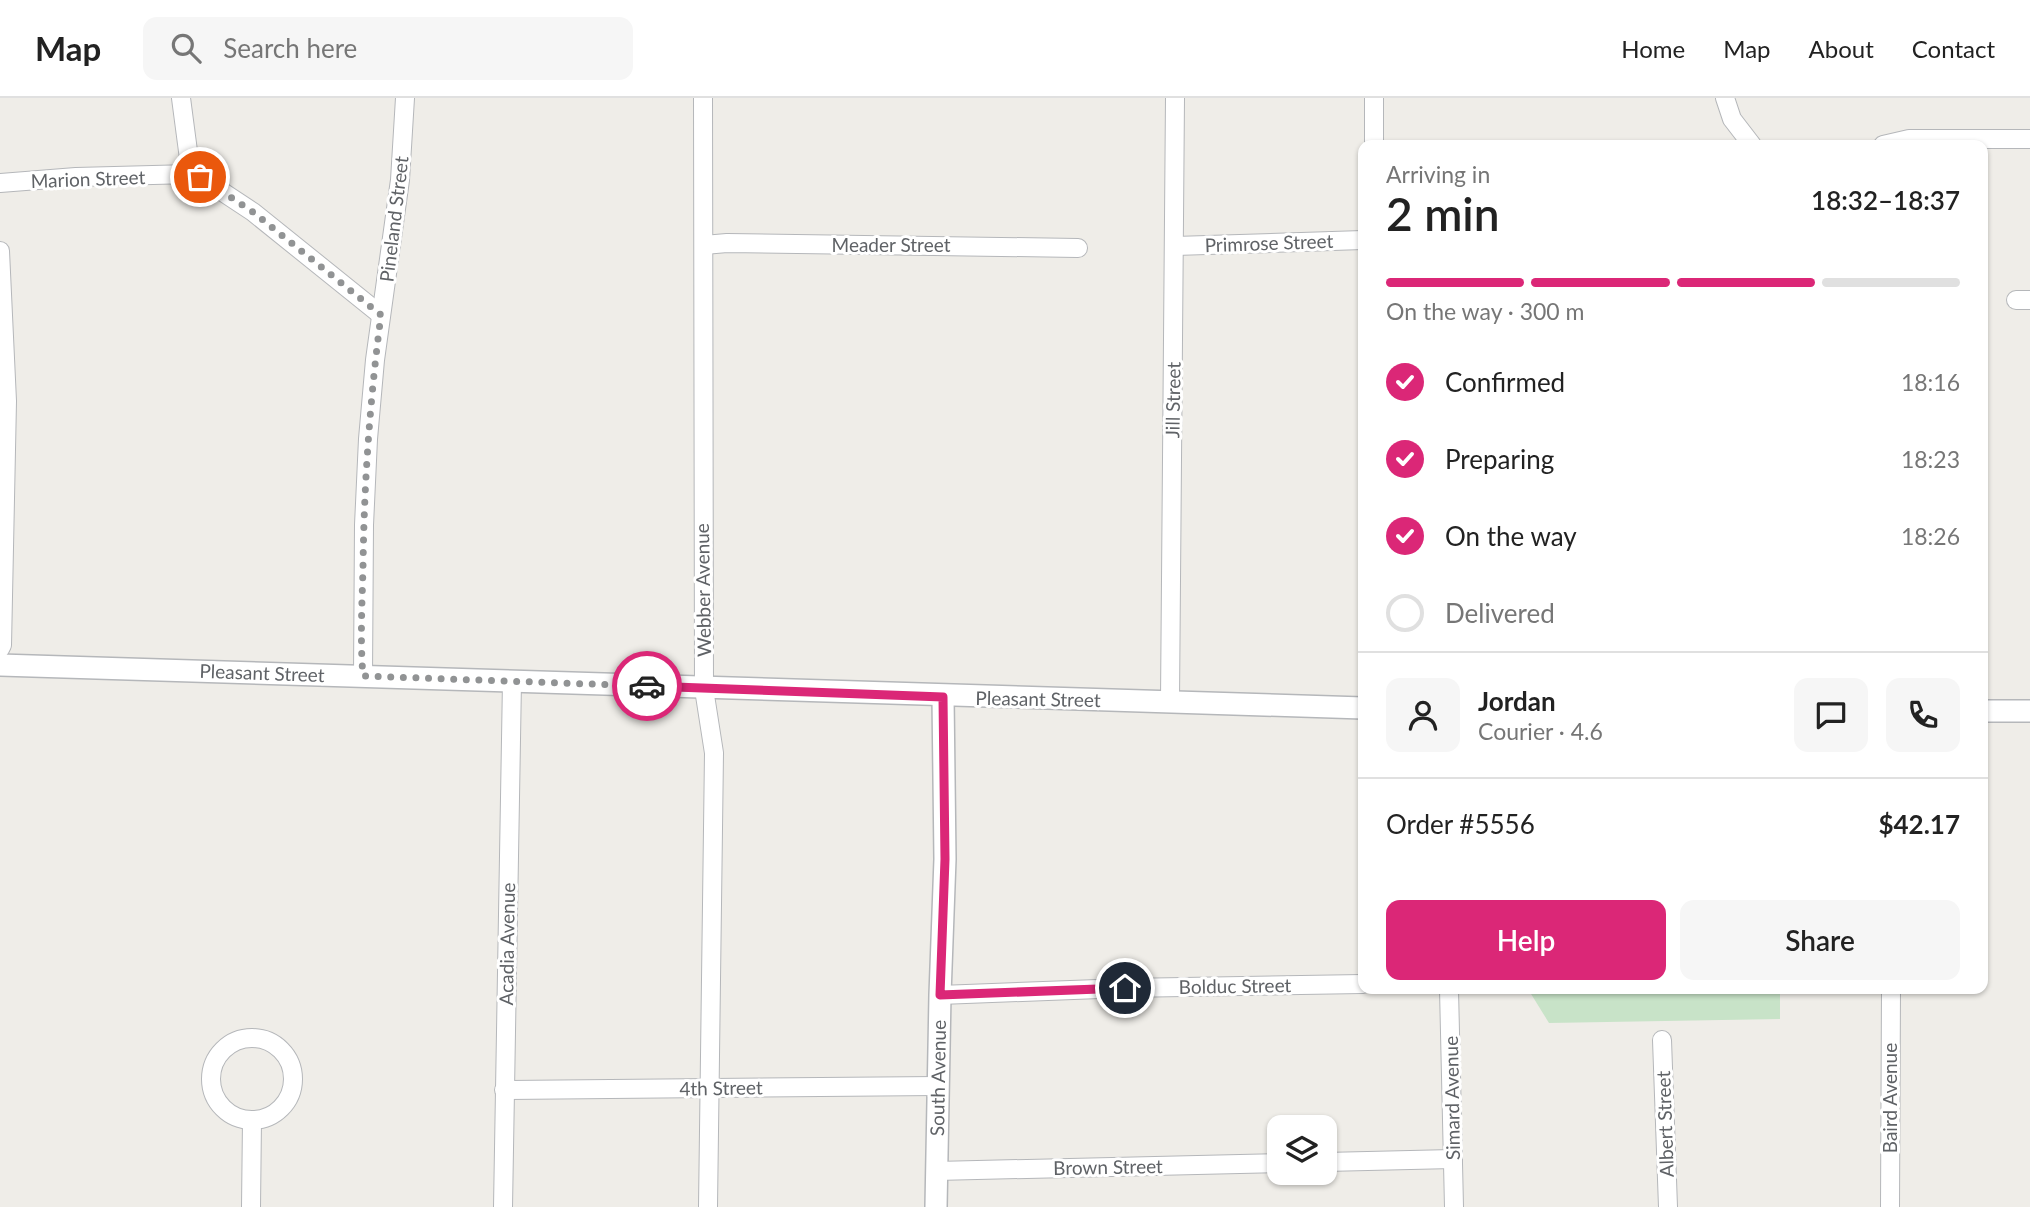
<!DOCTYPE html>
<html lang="en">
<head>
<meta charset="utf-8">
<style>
  body { margin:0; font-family:Lato,sans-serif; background:#f6f6f6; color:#222; height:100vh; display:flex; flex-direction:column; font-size:26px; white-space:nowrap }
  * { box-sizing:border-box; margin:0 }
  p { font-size:23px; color:#767676 }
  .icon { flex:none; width:38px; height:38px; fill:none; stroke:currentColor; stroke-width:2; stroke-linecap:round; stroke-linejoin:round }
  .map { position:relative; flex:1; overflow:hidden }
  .side { position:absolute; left:1358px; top:42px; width:630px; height:854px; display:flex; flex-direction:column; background:#fff; border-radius:14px; box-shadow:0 2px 5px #0004 }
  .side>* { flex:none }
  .buttons { position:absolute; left:1267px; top:1017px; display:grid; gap:14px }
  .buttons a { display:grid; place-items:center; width:70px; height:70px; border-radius:14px; background:#fff; box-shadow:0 2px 5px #0004; font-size:35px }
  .pin { position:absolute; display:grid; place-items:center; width:60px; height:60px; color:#fff; margin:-30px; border:4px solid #fff; border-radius:50%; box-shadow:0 2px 7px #0007 }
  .courier { position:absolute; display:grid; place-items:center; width:70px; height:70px; margin:-35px; border:5px solid #db2777; border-radius:50%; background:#fff; color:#222; box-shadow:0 2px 9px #0007 }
  .headline em { font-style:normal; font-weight:600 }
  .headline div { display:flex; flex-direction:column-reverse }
  .headline { display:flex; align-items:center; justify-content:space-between; height:119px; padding:0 28px }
  h1 { font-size:46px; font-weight:600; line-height:52px }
  .bar { display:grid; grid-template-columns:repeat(4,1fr); gap:10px 7px; align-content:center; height:84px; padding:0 28px }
  .bar i { height:9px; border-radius:5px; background:#e0e0e0 }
  .bar .active { background:#db2777 }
  .bar p { grid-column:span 4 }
  .line { display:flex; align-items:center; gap:18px; padding:0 28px; border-top:2px solid #e0e0e0 }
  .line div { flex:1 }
  .round { display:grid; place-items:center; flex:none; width:74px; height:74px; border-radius:14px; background:#f6f6f6 }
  ol { padding:0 28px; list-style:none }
  li { display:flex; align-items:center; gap:21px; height:77px }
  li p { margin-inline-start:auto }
  li .icon { padding:7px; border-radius:50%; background:#db2777; color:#fff; stroke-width:4 }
  li:last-child { color:#767676 }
  li i { width:38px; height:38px; border:4px solid #e0e0e0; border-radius:50% }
  .primary-button { display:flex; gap:14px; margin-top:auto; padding:14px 28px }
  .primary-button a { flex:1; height:80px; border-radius:14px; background:#db2777; color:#fff; font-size:28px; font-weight:600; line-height:80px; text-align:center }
  .primary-button a+a { background:#f6f6f6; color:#222 }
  header { display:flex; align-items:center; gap:42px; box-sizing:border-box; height:98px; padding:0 35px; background:#fff; border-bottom:2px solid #e0e0e0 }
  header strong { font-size:33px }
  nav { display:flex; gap:38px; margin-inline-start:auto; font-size:24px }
  .search { width:490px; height:63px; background:#f6f6f6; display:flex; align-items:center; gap:18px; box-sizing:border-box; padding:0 24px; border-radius:14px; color:#767676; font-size:26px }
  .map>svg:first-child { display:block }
</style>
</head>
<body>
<header>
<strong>Map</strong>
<div class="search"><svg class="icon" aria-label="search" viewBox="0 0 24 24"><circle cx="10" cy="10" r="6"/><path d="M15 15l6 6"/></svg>Search here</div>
<nav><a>Home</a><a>Map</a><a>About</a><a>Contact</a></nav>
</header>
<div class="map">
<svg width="2030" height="1109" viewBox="0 0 2030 1109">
  <rect width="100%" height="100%" fill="#efede8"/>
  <path fill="#c8e3c8" d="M1528,891H1780V921L1549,925Z"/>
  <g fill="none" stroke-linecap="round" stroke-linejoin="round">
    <defs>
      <g id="minor">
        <path d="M181,0L191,76"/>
        <path d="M703,0L704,591L714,655L708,1109"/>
        <path d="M1374,0V47"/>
        <path d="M1725,0L1732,21L1752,47"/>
        <path d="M1883,47L1909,41H2030"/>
        <path d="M0,85L76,79L191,76L200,79L253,114L381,217"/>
        <path d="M704,147L727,145L1078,150"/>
        <path d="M1175,148L1363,142"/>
        <path d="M0,153L7,303L2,547L0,551"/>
        <path d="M2016,202H2030"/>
        <path d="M363,577L364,427L368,341L375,262L400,82L405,0"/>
        <path d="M1170,603L1175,0"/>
        <path d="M1449,891L1454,1109"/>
        <path d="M940,897L1125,890L1363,886"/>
        <circle cx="252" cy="981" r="41"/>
        <path d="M1662,942L1668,1109"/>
        <path d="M504,992L938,988"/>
        <path d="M1325,1064L1453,1061"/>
        <path d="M936,1073L1279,1065"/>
        <path d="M251,1109L252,1022"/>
        <path d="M503,1109L512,583"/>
        <path d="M1890,1109L1891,891"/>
      </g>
      <g id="tertiary">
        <path d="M0,567L1363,610"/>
        <path d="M1983,613H2030"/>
        <path d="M936,1109L940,897L945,761L943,599"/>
      </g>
    </defs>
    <use href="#minor" stroke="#b5b7ba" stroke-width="20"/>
    <use href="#tertiary" stroke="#b5b7ba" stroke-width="24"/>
    <use href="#minor" stroke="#fff" stroke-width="18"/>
    <use href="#tertiary" stroke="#fff" stroke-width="21"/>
  </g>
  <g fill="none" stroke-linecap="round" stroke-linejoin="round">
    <path stroke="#919394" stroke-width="7" stroke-dasharray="0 12.6" d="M200,79L253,114L381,217C370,301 364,385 363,470C362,506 360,542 363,578L647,588"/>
    <path stroke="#db2777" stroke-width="9" d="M647,588L943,599L945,761L940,897L1125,890"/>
  </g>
  <g text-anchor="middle" stroke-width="6" stroke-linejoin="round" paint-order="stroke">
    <g font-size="19" fill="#5f6266" stroke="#fff">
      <text transform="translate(88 81) rotate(-2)" y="7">Marion Street</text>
      <text transform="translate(394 121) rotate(-83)" y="7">Pineland Street</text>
      <text transform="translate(1269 145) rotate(-2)" y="7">Primrose Street</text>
      <text x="891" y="154">Meader Street</text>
      <text transform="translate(1173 302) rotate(-89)" y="7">Jill Street</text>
      <text transform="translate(703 492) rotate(-91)" y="7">Webber Avenue</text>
      <text transform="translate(262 575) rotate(2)" y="7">Pleasant Street</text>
      <text transform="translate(1038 601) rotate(1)" y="7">Pleasant Street</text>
      <text transform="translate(507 846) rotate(-89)" y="7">Acadia Avenue</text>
      <text transform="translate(1235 888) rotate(-1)" y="7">Bolduc Street</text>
      <text transform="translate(938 980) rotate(-89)" y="7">South Avenue</text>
      <text transform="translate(721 990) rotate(-1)" y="7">4th Street</text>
      <text transform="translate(1452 1000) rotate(-91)" y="7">Simard Avenue</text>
      <text transform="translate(1890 1000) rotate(-90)" y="7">Baird Avenue</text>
      <text transform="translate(1665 1026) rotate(-92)" y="7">Albert Street</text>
      <text transform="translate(1108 1069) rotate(-1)" y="7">Brown Street</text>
    </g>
  </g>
</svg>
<div class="buttons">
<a><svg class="icon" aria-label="layers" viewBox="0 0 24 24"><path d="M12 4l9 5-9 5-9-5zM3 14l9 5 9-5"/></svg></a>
</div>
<div class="pin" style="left:200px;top:79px;background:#ea580c"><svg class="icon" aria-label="bag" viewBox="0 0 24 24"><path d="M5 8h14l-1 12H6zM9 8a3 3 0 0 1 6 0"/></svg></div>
<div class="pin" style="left:1125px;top:890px;background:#1f2937"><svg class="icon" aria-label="home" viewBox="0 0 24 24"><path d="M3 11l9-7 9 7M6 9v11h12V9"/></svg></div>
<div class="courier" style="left:647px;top:588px"><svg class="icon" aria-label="car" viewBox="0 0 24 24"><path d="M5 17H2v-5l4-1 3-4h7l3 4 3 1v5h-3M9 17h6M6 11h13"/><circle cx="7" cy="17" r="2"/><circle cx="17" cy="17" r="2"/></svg></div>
<section class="side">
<div class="headline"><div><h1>2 min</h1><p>Arriving in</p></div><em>18:32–18:37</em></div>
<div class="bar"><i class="active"></i><i class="active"></i><i class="active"></i><i></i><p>On the way · 300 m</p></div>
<ol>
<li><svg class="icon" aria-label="check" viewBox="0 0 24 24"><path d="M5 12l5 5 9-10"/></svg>Confirmed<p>18:16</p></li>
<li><svg class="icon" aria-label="check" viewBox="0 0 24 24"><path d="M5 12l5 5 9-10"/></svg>Preparing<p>18:23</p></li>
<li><svg class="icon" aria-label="check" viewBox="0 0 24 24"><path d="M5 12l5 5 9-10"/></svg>On the way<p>18:26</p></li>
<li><i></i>Delivered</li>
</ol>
<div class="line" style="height:126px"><a class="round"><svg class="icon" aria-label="person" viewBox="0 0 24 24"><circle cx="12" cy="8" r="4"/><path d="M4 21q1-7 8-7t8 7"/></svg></a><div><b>Jordan</b><p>Courier · 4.6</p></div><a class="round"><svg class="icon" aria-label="chat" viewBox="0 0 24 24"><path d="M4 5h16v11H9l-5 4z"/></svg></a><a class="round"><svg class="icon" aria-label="phone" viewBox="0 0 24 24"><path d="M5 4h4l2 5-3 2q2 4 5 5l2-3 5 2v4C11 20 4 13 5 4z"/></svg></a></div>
<div class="line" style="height:91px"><div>Order #5556</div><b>$42.17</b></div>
<div class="primary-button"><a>Help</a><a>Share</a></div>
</section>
</div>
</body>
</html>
